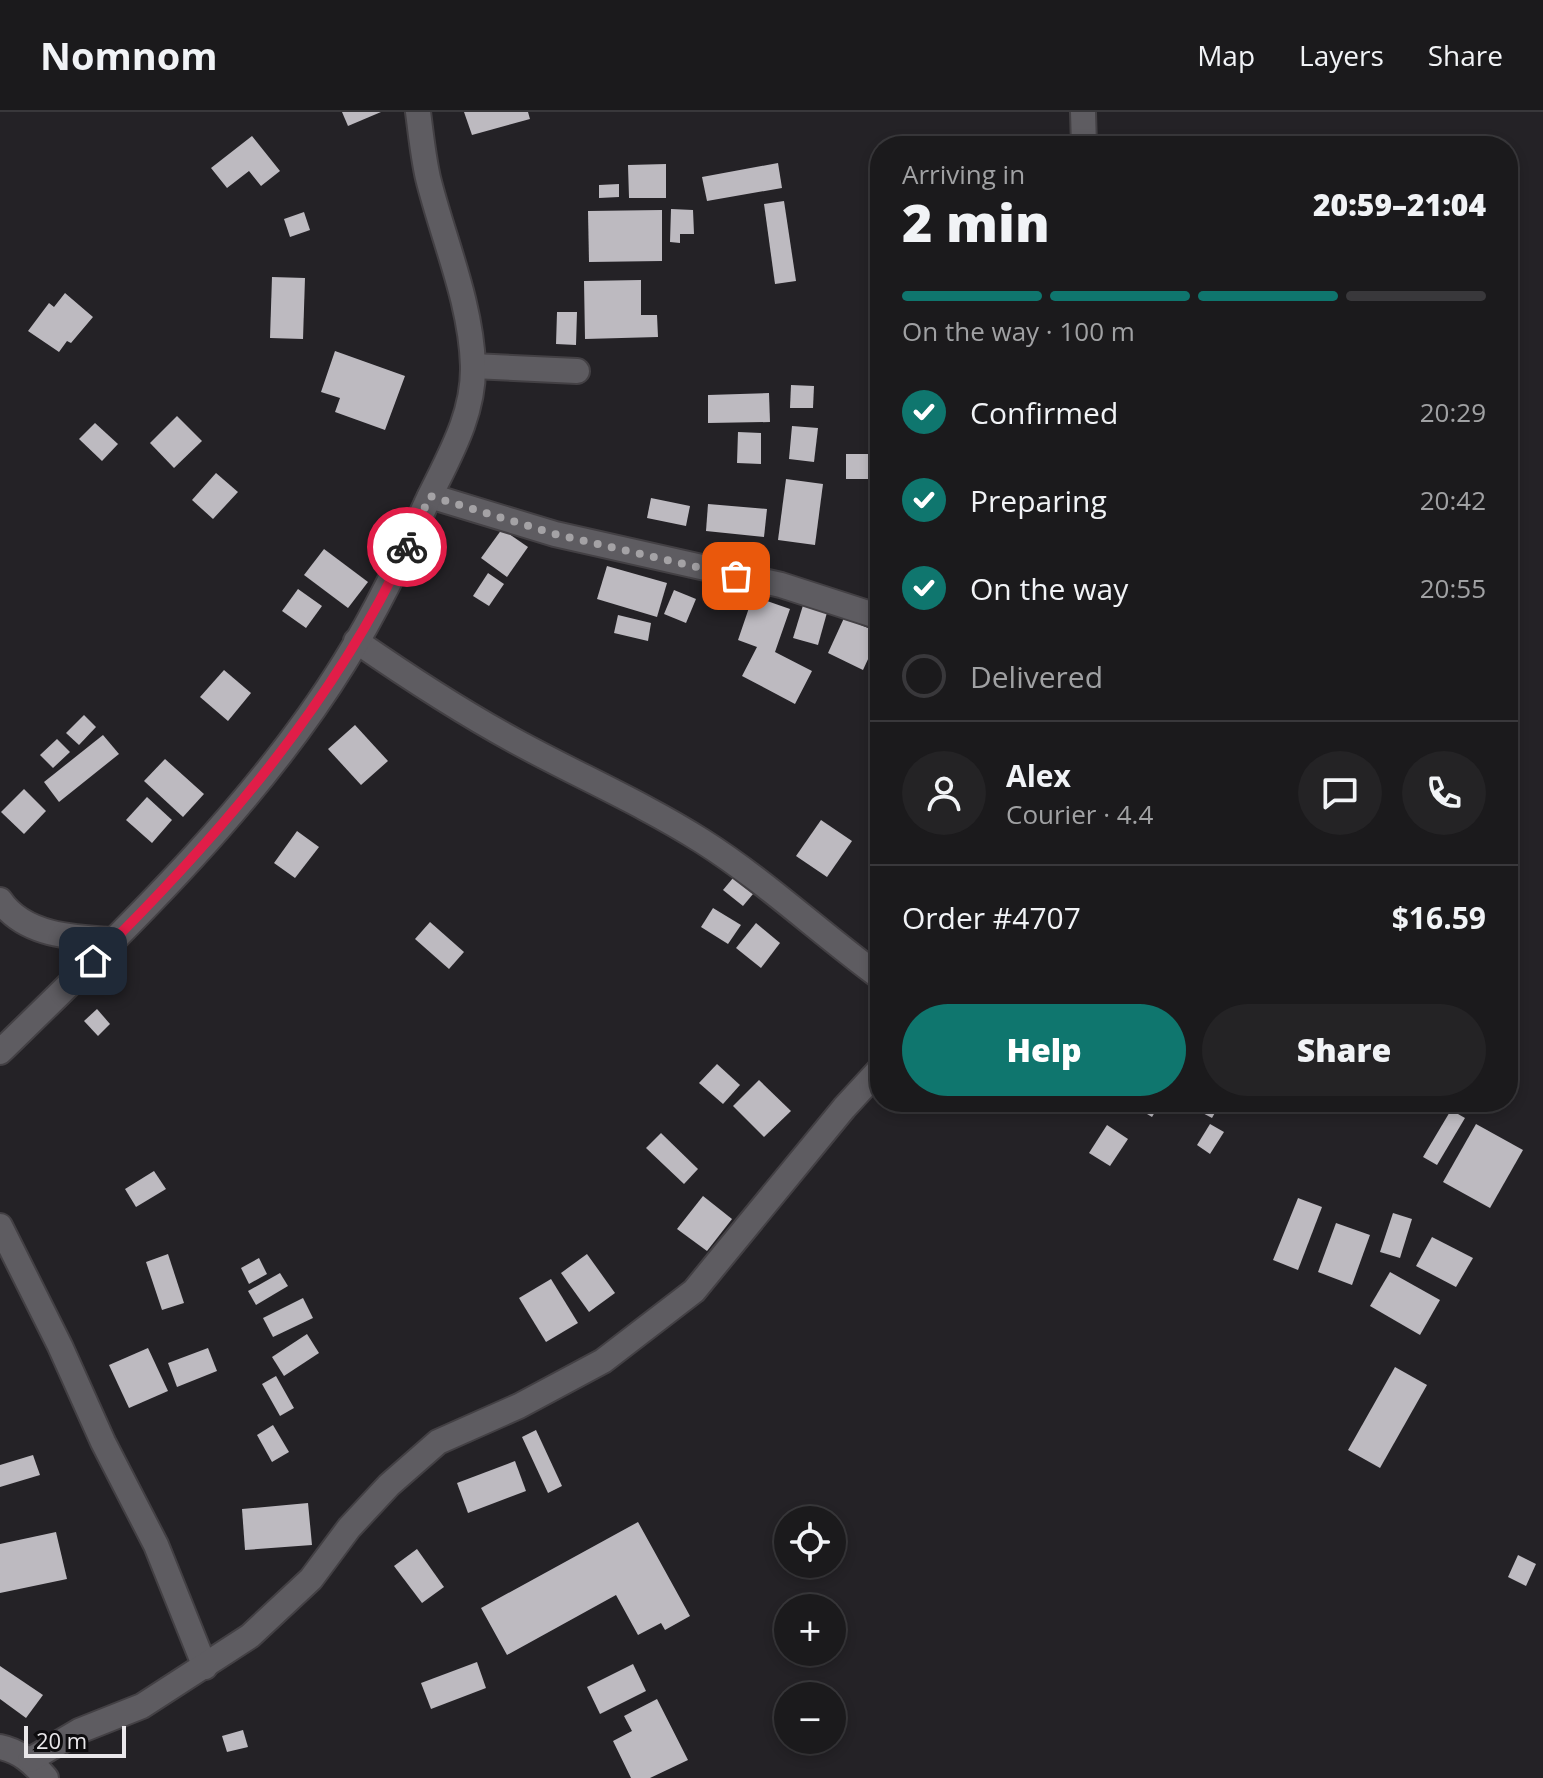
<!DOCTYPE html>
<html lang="en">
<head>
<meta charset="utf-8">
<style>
  body { margin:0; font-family:"Open Sans",sans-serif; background:#242325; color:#f1f3f6; height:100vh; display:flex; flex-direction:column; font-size:30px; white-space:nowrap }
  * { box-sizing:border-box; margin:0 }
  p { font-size:26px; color:#a0a1a3 }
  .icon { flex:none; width:44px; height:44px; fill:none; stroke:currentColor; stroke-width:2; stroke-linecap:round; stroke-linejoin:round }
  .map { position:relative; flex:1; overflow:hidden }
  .sheet { position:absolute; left:870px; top:24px; width:648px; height:976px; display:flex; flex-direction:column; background:#1b1a1c; border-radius:32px; box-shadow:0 4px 12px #0003,0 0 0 2px #39383b }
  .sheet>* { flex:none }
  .fabs { position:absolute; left:774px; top:1394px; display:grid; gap:16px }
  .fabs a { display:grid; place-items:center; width:72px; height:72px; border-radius:50%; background:#1b1a1c; box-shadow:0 4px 12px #0003,0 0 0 2px #39383b; font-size:40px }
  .scale { position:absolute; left:24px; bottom:20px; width:102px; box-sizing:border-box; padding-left:8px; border:4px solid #e9e7ea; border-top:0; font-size:22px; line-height:28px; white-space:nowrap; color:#e9e7ea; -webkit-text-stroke:6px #0d0c0e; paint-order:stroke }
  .pin { position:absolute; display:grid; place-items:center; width:68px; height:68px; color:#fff; margin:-34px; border-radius:16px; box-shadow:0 4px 12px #0006 }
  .courier { position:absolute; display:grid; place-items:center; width:80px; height:80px; margin:-40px; border:6px solid #e11d48; border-radius:50%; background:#fff; color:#222; box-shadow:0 2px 10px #0007 }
  .summary em { font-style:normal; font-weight:800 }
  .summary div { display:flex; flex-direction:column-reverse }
  .summary { display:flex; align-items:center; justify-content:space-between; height:136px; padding:0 32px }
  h1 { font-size:52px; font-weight:800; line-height:60px }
  .bar { display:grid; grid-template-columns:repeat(4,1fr); gap:12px 8px; align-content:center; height:96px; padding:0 32px }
  .bar i { height:10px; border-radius:6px; background:#39383b }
  .bar .active { background:#0f766e }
  .bar p { grid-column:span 4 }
  .line { display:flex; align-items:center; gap:20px; padding:0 32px; border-top:2px solid #39383b }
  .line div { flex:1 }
  .round { display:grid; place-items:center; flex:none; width:84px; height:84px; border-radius:42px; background:#242325 }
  ol { padding:0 32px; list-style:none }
  li { display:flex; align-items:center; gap:24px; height:88px }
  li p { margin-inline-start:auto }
  li .icon { padding:8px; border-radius:50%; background:#0f766e; color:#fff; stroke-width:4 }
  li:last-child { color:#a0a1a3 }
  li i { width:44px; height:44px; border:4px solid #39383b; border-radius:50% }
  .button { display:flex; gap:16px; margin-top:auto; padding:16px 32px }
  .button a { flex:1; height:92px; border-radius:48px; background:#0f766e; color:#fff; font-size:32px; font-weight:800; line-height:92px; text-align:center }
  .button a+a { background:#242325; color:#f1f3f6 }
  header { display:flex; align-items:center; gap:48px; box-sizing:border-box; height:112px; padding:0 40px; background:#1b1a1c; border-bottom:2px solid #39383b }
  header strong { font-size:38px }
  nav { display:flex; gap:44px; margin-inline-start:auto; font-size:28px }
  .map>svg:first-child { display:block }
</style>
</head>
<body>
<header>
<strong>Nomnom</strong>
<nav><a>Map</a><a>Layers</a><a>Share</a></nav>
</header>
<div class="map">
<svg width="1543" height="1666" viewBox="0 0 1543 1666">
  <rect width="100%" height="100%" fill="#242226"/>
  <g fill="#bdbac0">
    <path d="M342,0H381L348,14Z"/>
    <path d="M464,0H528L530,7L472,23Z"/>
    <path d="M252,24L280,59L261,74L249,59L227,76L211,56Z"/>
    <path d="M778,51L782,76L707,89L702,65Z"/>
    <path d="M666,52V86H629L628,53Z"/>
    <path d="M619,72V85L599,86V73Z"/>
    <path d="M784,89L796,169L775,172L764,92Z"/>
    <path d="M671,97L693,98L694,122H680V131L670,130Z"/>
    <path d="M662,98V149L589,150L588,99Z"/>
    <path d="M304,100L310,118L290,125L284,107Z"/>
    <path d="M272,165L305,166L303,227L270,226Z"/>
    <path d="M641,168V203H657L658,225L585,227L584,169Z"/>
    <path d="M65,181L93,205L71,231L67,229L59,240L28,219L49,191L54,195Z"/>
    <path d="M557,200H577L576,233L556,232Z"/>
    <path d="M335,239L405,264L385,318L335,300L340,286L321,280Z"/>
    <path d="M791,273L814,274L813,296H790Z"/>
    <path d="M769,281L770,310L708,311V283Z"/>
    <path d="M177,304L202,329L174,356L150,331Z"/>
    <path d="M95,311L118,332L102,349L79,327Z"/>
    <path d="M792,314L818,316L814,350L789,347Z"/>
    <path d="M738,320L761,321V352L737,351Z"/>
    <rect x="846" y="342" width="25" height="25"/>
    <path d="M216,361L238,380L213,407L192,388Z"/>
    <path d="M786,367L823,372L815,433L778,428Z"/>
    <path d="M651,386L690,394L686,414L647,406Z"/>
    <path d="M708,392L767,397L764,425L706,419Z"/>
    <path d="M502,417L528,435L507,465L481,446Z"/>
    <path d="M324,437L368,470L348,496L304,463Z"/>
    <path d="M607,454L667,471L657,505L597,487Z"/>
    <path d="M488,461L504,472L489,494L473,484Z"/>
    <path d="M298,477L322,494L306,516L282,499Z"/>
    <path d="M674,478L696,487L686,511L664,502Z"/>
    <path d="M753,484L790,497L775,540L812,559L795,592L742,564L757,535L738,528Z"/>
    <path d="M804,490L828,497L818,533L793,526Z"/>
    <path d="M618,503L651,511L648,529L614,521Z"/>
    <path d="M844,506L880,521L863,558L828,541Z"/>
    <path d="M224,558L251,581L228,609L200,585Z"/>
    <path d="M84,603L96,615L79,633L66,621Z"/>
    <path d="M355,613L388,649L361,673L328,637Z"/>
    <path d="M103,623L119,642L59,690L44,670Z"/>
    <path d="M57,627L70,640L53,656L40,643Z"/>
    <path d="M165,647L204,682L183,705L144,669Z"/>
    <path d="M24,677L46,699L24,722L1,700Z"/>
    <path d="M147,685L172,708L152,731L126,708Z"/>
    <path d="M821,708L852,729L827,765L796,744Z"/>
    <path d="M297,719L319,735L295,766L274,751Z"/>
    <path d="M733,766L753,782L743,794L723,778Z"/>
    <path d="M713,796L741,813L728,832L701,815Z"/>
    <path d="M430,810L464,840L449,857L415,827Z"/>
    <path d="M756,811L780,831L761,856L736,836Z"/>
    <path d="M97,897L110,912L98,924L84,909Z"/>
    <path d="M717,952L740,973L723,992L699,971Z"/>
    <path d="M759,968L791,999L764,1025L733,994Z"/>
    <path d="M1127,990H1161L1152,1005Z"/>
    <path d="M1182,990H1221L1212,1006Z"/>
    <path d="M1451,998L1465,1006L1437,1053L1423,1045Z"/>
    <path d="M1210,1012L1224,1020L1210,1042L1197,1033Z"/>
    <path d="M1476,1012L1523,1038L1490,1096L1443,1070Z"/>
    <path d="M1107,1013L1128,1027L1110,1054L1089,1041Z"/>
    <path d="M661,1021L698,1057L684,1072L646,1036Z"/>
    <path d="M154,1059L166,1077L136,1095L125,1077Z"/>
    <path d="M703,1084L732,1107L707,1139L677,1117Z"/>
    <path d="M1298,1086L1322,1095L1298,1158L1273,1148Z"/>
    <path d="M1393,1101L1412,1107L1400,1146L1380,1140Z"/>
    <path d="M1336,1111L1370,1123L1352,1173L1318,1160Z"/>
    <path d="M1432,1125L1473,1146L1456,1175L1416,1154Z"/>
    <path d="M168,1142L184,1191L162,1198L146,1150Z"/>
    <path d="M587,1142L615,1181L589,1200L561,1161Z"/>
    <path d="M259,1146L267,1162L249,1172L241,1156Z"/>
    <path d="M1390,1160L1440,1188L1420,1223L1370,1194Z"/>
    <path d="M280,1161L288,1174L256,1193L248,1179Z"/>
    <path d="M551,1167L578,1211L546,1230L519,1186Z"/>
    <path d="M303,1186L313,1206L273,1225L263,1206Z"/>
    <path d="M307,1222L319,1241L284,1264L272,1245Z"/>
    <path d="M148,1236L168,1279L129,1296L109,1253Z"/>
    <path d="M208,1236L217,1259L177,1275L168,1251Z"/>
    <path d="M1395,1255L1427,1273L1380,1356L1348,1338Z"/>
    <path d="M276,1264L294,1296L280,1304L262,1272Z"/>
    <path d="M273,1313L289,1340L272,1350L257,1323Z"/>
    <path d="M536,1318L562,1374L548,1381L522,1325Z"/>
    <path d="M33,1343L40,1363L0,1375V1353Z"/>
    <path d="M515,1349L526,1379L468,1401L457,1371Z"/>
    <path d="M308,1391L312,1433L245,1438L242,1397Z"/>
    <path d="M638,1410L690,1504L665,1518L661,1511L638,1523L616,1483L507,1543L481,1496Z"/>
    <path d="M56,1420L67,1467L0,1481V1432Z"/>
    <path d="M417,1437L444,1475L422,1491L394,1454Z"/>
    <path d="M1518,1443L1536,1452L1526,1474L1508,1465Z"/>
    <path d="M477,1550L486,1576L431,1597L421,1571Z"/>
    <path d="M633,1552L646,1579L600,1602L587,1575Z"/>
    <path d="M0,1554L43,1583L26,1606L0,1587Z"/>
    <path d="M657,1587L688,1648L650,1666H631L613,1629L632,1619L624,1604Z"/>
    <path d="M243,1618L248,1635L227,1640L222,1624Z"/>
  </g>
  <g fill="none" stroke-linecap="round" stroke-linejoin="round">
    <defs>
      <g id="minor">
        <path d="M1083,0L1084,34"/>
        <path d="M473,254L577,259"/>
        <path d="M430,384L555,422L781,473L880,505"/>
        <path d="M356,529C408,565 460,599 515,629C577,663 642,691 702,729C765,769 820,821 880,865"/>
        <path d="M0,788C24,824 75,826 114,828"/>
        <path d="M0,940C120,823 256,694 344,551C376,500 402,445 427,390C448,346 474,304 473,254C471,189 443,127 428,66C423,44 421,22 418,0"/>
        <path d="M0,1114L60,1234L103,1330L156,1433L205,1555"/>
        <path d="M0,1635C20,1639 33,1651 46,1666"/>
        <path d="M30,1648L79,1619L142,1594L250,1524L311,1467L349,1416L389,1373L438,1330L519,1294L603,1249L694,1179L844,996L880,957"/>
      </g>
    </defs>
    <use href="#minor" stroke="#434044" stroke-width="28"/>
    <use href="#minor" stroke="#5e5c61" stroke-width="24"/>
  </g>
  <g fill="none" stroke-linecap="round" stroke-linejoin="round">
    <path stroke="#a4a2a5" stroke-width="8" stroke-dasharray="0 14.4" d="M407,435L430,384L555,422L736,464"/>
    <path stroke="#e11d48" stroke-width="10" d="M93,849C216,728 333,593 407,435"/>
  </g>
</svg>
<div class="fabs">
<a><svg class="icon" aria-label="locate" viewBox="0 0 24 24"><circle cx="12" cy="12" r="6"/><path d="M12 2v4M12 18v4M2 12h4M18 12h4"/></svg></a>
<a>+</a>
<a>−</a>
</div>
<div class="scale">20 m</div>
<div class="pin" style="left:736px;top:464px;background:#ea580c"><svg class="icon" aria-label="bag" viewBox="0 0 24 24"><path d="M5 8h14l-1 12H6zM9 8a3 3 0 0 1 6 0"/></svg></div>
<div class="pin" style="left:93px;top:849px;background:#1f2937"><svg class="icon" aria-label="home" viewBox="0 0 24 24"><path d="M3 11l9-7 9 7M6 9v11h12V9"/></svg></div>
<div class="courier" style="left:407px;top:435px"><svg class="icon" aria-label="bike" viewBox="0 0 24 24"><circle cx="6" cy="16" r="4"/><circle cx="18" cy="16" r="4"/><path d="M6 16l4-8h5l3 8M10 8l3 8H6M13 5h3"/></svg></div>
<section class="sheet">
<div class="summary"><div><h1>2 min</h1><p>Arriving in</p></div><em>20:59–21:04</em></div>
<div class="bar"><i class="active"></i><i class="active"></i><i class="active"></i><i></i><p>On the way · 100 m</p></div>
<ol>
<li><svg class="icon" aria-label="check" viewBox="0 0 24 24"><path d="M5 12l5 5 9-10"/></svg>Confirmed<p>20:29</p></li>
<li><svg class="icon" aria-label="check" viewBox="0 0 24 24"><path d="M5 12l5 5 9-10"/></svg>Preparing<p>20:42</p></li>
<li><svg class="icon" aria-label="check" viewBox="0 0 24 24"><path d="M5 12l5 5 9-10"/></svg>On the way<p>20:55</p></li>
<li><i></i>Delivered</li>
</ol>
<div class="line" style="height:144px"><a class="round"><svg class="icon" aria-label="person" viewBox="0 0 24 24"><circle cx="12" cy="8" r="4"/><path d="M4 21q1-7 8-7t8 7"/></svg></a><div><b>Alex</b><p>Courier · 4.4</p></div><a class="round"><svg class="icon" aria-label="chat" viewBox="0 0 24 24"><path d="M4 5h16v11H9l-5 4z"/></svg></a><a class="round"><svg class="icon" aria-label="phone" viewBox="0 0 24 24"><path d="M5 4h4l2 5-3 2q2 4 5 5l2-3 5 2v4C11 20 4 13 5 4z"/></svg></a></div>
<div class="line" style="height:104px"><div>Order #4707</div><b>$16.59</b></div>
<div class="button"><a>Help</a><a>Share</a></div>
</section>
</div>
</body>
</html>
